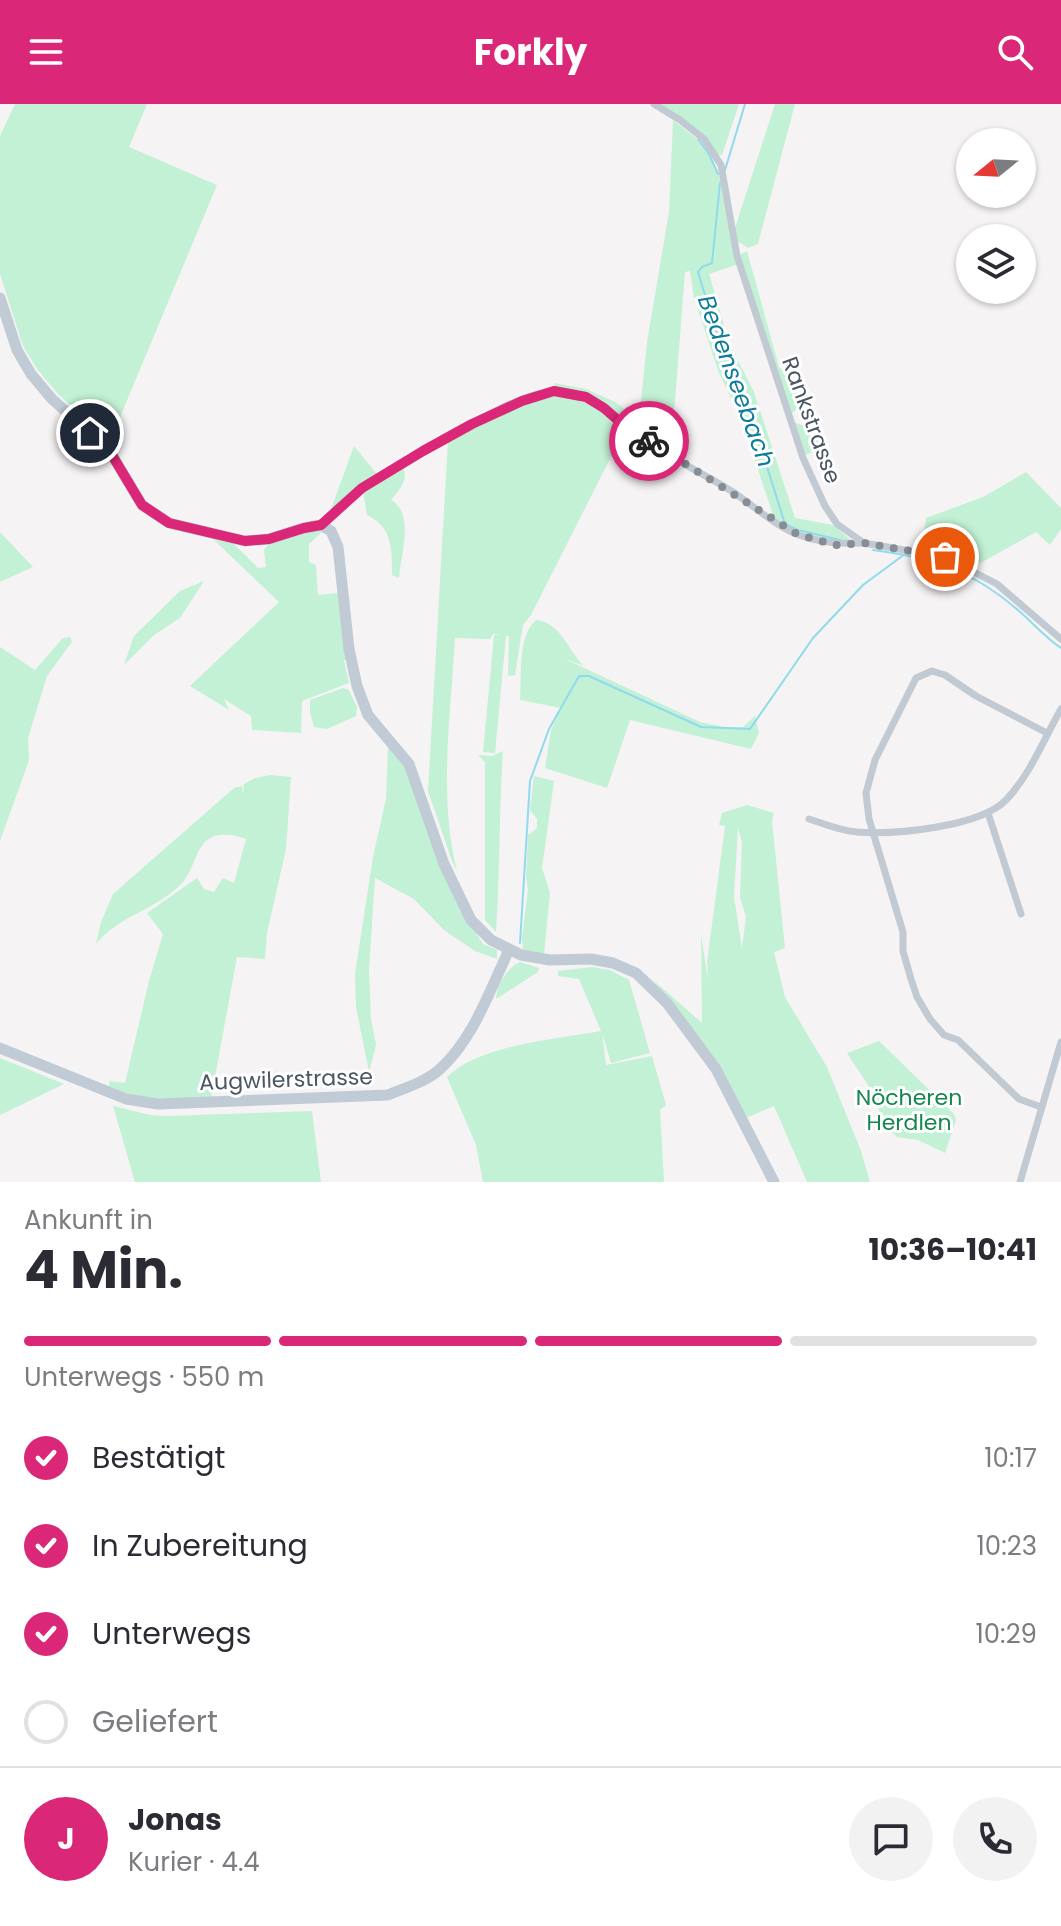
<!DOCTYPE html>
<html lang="de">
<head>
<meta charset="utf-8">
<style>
  body { margin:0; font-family:Poppins,sans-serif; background:#f2f2f3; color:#2b2b33; height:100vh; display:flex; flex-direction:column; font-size:30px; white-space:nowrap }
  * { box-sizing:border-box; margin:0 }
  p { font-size:26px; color:#7c7c81 }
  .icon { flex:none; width:44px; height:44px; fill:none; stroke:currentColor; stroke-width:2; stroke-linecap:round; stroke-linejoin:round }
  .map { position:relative; height:1078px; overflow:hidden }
  .panel { display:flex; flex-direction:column; background:#fff; flex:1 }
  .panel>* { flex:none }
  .needle { width:52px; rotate:252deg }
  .fabs { position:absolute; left:956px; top:24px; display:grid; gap:16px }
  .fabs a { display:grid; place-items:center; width:80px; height:80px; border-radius:50%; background:#fff; box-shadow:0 2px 6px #0004; font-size:40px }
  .pin { position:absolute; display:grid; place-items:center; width:68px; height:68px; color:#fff; margin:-34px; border:4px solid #fff; border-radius:50%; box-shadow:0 2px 8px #0007 }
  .courier { position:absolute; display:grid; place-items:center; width:80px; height:80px; margin:-40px; border:6px solid #db2777; border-radius:50%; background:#fff; color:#222; box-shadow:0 2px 10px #0007 }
  .summary em { font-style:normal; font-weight:700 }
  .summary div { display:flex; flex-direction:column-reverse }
  .summary { display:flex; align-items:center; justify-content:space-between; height:136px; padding:0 24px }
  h1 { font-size:52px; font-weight:700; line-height:60px }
  .bar { display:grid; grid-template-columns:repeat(4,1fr); gap:12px 8px; align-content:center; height:96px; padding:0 24px }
  .bar i { height:10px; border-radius:6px; background:#e1e1e2 }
  .bar .selected { background:#db2777 }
  .bar p { grid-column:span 4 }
  .line { display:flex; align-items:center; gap:20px; padding:0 24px; border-top:2px solid #e1e1e2 }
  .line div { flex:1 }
  .round { display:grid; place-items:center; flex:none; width:84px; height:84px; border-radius:42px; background:#f2f2f3 }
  ol { padding:0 24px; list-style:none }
  li { display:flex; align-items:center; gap:24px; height:88px }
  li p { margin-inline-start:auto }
  li .icon { padding:8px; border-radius:50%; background:#db2777; color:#fff; stroke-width:4 }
  li:last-child { color:#7c7c81 }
  li i { width:44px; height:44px; border:4px solid #e1e1e2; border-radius:50% }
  header { display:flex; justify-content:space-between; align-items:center; height:104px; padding:0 24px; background:#db2777; color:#fff; font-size:36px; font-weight:700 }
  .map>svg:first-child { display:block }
</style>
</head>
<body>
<header><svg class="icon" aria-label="menu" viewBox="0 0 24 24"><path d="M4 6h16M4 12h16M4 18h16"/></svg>Forkly<svg class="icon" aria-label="search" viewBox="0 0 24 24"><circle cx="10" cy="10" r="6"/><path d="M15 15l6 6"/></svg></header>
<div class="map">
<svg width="1061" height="1078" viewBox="0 0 1061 1078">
  <rect width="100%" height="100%" fill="#f5f3f3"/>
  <g fill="#c3f1d5" fill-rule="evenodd">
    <path d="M15,0H147L129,43L217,81L110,337L59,291L37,265L23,242L0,170V32Z"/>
    <path d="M659,0H739L722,51H716L705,34Z"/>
    <path d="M775,0H795L758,140L748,144L737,137L735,124Z"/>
    <path d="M673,16C682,24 694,31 701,40C728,72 730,122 736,161L709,170L730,241L754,288L795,414L833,421L852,437C823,439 798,428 774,414L741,314L719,269L694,194L690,167L685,168L671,347L630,323L588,291L556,285L554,279L586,285L615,298L639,316L647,238L669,108Z"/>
    <path d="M747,147L779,263L784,268L802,300L790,311L739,151Z"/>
    <path d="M560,291C592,298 600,305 624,327L531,511L523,521L515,571L508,572L509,532H506L495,649L483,648L494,531H501L493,530L490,535L455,534C451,611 438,692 457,767L452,757L428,687L448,337L521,300Z"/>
    <path d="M793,318L813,325L821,343L804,352Z"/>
    <path d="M354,342L377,370L362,379L330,408Z"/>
    <path d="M403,363C409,376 399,386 391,396C415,410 401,449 399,474L392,471C392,445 393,424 367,411L363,387Z"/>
    <path d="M1026,368L1061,404V425L1050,441L1036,428L977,461L963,453L922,444L926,414L983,393Z"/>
    <path d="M305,426H324L309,440V458L316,461L318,491L338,489L346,556H344L349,579L302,597L301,629L252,626L251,612L224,595L229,606L190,582L279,498L214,436L233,439L258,464L266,463L264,446L270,438Z"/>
    <path d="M0,428L33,463L0,478Z"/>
    <path d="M204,477L180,514L154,531L124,561L134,532L180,487Z"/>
    <path d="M536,516C561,518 568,547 584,562L563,554L700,618L724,623H743L755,612L759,629L751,645L630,616L607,684L545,664L551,626L561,604L520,596C522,572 517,533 536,516Z"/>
    <path d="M70,533L72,538L47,572L28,634L29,656L0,737V543L35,566L63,534Z"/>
    <path d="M343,584L349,586L357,603L356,612L327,625L314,623L310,609V596Z"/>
    <path d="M388,642L407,662L468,817L483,840L497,846V855L475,847L444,826L414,795L375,774L369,865L371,915L376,941L369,968L356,903L355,870L373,753L386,695Z"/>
    <path d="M503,647C499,708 500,768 496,828L485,816V658L478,651L492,652Z"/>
    <path d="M270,671L291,673L286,745L267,829L265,855L237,853L211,995C176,996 142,996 108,984L110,977L125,979L149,877L163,830L147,809L197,774L204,785L214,788L223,774L234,779L246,735C234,731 216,727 205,738C195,748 193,768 181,780C156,806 118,812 96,840L101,818L113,790L234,684L242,682L243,690L244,680L255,674Z"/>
    <path d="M534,672L554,677L542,764L550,789L544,850L523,847L522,834L528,785L526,772L528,731L537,724V715L530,706Z"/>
    <path d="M747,701L774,709L772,717L785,844L774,848L785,893L827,963L861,1047L870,1078H807L774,1002L746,1014L670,898L652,875L702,919L701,830L708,876L707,858L725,722L719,721L722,709ZM738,724L742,738L740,793L746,813L742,844L734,793Z"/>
    <path d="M520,858L539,864L538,868L496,895C497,880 508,863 520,858Z"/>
    <path d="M592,863L610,866L629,876L650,949L611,959L602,929L606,961L652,952L666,1001L660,1006L664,1078H483L476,1041L447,973C478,941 558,935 601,927L579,875L558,872V867Z"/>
    <path d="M879,937L954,1010L956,1016L945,1049L918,1036L897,1033L885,1021L870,984L847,949Z"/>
    <path d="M0,954L64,980L0,1011Z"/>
    <path d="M113,1002L150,1011L167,1012L312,1007L321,1078H135Z"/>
  </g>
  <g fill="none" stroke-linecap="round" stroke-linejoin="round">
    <g stroke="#90daee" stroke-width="2">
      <path d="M698,35L709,50L718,70"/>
      <path d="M725,66L745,0"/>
      <path d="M720,79L712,159L702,163L698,168L725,257L745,293L785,420L798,426L840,436"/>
      <path d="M873,446C934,454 972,466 1019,507C1033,519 1046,534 1061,544"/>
      <path d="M520,839L530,677L549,625L579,572H589L701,623L750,625L813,534L863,481L905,450"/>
    </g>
    <g stroke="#c1cad2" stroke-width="7">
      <path d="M654,0L680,16L704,35L721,61L737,152L768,247L803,354L825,402L837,420L864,439L945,453L997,480L1061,535"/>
      <path d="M321,421C352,383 403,358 445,335C474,318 522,289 556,287C587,285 606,310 629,326C661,349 699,367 733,388C754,402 775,422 799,431C821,439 841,440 864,439"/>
      <path d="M988,709L1021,810"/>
      <path d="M809,715C825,720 841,727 857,728C894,731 980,723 1006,696C1030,671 1044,635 1061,605"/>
      <path d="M1041,1003L1019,995L958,936L944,931L930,915L917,893L911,875L903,847V828L869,715L866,689L875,656L916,574L932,567L945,571L976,592L1047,629"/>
      <path d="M1020,1078L1061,938"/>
    </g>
    <g stroke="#c1cbd6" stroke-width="11">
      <path d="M0,194L17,246L31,270L52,295L109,346L142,401L169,419L245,437L269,435L304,424L321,421L331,427L338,443L349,545L357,582L368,611L409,660L444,760L471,816L491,836L521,851L550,856L591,855L613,859L636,869L667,899L716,965L774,1078"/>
      <path d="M0,944L126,995L158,1000L388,991C405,984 425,978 439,966C473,936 490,886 509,846"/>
    </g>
  </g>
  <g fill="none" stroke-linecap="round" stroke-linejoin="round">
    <path stroke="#868d94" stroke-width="8" stroke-dasharray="0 14.4" d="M649,337L797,430L835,441L864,439L945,453"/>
    <path stroke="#db2777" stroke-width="10" d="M90,329L109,346L142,401L169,419L245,437L269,435L304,424L321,421L362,384L423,347L472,320L522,297L554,287L586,293L604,304L628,325L649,337"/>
  </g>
  <g text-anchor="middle" stroke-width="6" stroke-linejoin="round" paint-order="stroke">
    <g font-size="22" fill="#4a5661" stroke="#fff">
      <text transform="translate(812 316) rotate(70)" y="8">Rankstrasse</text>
      <text transform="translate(286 975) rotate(-2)" y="8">Augwilerstrasse</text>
    </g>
    <g font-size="22" fill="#17864f" stroke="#fff">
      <text x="909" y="1001">Nöcheren<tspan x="909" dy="25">Herdlen</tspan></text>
    </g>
    <g font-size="24" font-style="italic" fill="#0c7c9b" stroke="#fff">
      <text transform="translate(736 277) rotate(70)" y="8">Bedenseebach</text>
    </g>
  </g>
</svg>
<div class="fabs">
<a><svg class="needle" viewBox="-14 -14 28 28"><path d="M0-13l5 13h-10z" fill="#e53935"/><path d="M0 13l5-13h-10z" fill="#7c7c81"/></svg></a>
<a><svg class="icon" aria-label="layers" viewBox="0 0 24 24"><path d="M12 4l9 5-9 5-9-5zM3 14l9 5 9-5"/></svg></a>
</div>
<div class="pin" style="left:945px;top:453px;background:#ea580c"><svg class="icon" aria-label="bag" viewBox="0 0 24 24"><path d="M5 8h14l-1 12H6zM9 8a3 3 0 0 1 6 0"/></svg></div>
<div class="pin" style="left:90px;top:329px;background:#1f2937"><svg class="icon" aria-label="home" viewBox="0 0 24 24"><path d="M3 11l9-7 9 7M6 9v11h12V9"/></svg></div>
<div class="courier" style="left:649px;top:337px"><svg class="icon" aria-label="bike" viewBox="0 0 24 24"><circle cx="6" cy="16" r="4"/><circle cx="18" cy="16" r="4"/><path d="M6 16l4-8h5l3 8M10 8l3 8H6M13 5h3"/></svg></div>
</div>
<section class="panel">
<div class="summary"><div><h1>4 Min.</h1><p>Ankunft in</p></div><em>10:36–10:41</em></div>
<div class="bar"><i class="selected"></i><i class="selected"></i><i class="selected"></i><i></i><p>Unterwegs · 550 m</p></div>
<ol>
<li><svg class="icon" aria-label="check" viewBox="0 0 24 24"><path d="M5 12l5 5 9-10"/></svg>Bestätigt<p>10:17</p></li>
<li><svg class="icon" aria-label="check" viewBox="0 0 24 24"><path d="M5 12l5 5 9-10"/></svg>In Zubereitung<p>10:23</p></li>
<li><svg class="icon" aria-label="check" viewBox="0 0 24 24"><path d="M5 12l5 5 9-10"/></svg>Unterwegs<p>10:29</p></li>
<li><i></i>Geliefert</li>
</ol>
<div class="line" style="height:144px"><b class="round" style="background:#db2777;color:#fff">J</b><div><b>Jonas</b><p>Kurier · 4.4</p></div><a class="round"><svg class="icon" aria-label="chat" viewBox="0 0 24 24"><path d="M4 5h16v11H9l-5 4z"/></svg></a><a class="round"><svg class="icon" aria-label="phone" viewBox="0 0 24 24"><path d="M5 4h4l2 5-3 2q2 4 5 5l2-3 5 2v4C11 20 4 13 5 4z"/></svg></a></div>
</section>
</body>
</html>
